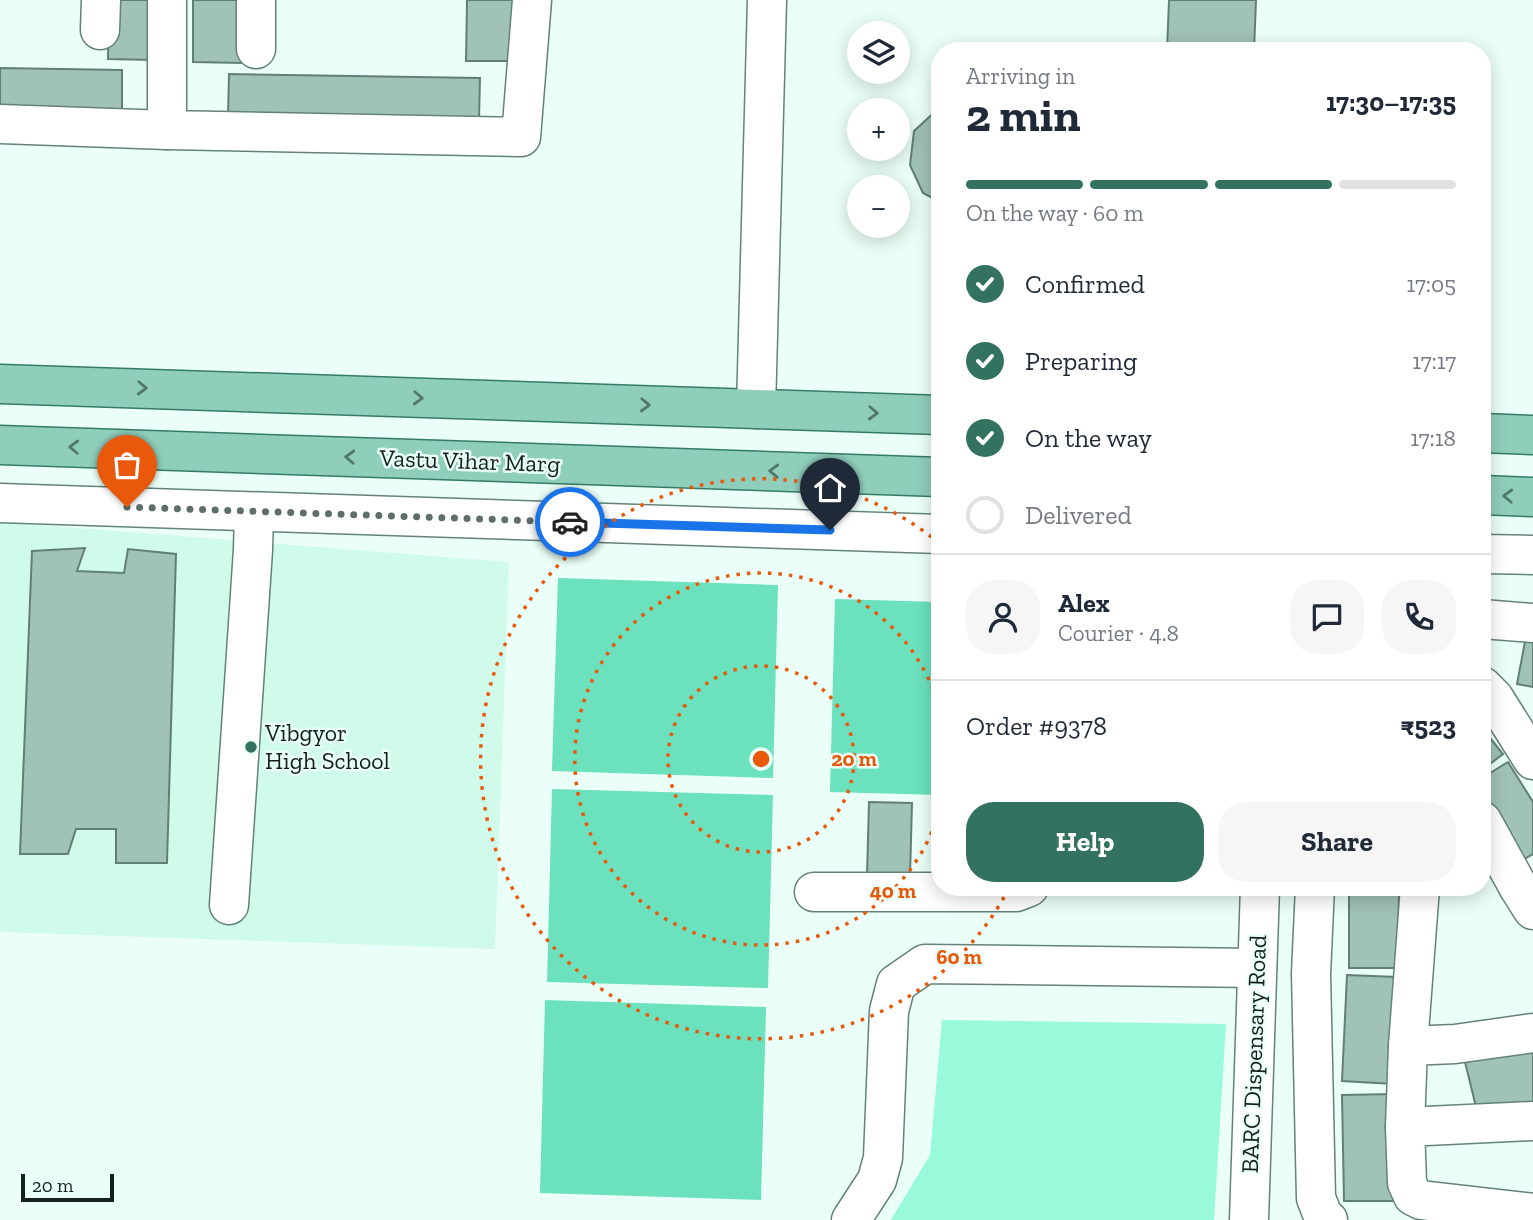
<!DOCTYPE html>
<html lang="en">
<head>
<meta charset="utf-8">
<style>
  body { margin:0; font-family:"Zilla Slab",serif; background:#f6f6f7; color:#1f2937; height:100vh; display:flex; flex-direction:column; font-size:26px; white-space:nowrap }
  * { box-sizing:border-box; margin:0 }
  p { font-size:23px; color:#747a83 }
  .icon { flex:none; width:38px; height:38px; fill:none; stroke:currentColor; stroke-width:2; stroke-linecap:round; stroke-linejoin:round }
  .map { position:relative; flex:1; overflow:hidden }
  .panel { position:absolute; left:931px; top:42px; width:560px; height:854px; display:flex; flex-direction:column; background:#fff; border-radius:28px; box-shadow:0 4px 18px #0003 }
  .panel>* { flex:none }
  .controls { position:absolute; left:847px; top:21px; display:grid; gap:14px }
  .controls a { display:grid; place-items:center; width:63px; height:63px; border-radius:50%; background:#fff; box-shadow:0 4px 18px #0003; font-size:35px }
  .scale { position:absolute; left:21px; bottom:18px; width:93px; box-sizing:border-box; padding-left:7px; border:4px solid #13201c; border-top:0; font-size:19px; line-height:24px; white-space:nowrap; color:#13201c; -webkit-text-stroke:5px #eafff7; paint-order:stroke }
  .pin { position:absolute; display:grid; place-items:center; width:60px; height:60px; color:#fff; margin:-72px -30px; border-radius:50% 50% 50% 0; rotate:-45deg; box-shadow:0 0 7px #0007 }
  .pin .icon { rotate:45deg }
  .courier { position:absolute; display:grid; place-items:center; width:70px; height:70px; margin:-35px; border:5px solid #1a73e8; border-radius:50%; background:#fff; color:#222; box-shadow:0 2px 9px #0007 }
  .overview em { font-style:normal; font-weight:700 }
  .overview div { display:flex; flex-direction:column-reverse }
  .overview { display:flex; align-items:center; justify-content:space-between; height:119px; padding:0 35px }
  h1 { font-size:46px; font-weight:700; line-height:52px }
  .bar { display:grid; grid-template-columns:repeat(4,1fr); gap:10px 7px; align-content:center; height:84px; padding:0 35px }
  .bar i { height:9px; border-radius:5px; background:#e0e1e3 }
  .bar .active { background:#337260 }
  .bar p { grid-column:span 4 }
  .line { display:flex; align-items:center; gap:18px; padding:0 35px; border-top:2px solid #e0e1e3 }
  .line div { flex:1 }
  .round { display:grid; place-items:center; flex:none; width:74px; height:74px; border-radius:28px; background:#f6f6f7 }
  ol { padding:0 35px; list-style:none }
  li { display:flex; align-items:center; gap:21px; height:77px }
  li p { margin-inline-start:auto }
  li .icon { padding:7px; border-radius:50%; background:#337260; color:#fff; stroke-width:4 }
  li:last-child { color:#747a83 }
  li i { width:38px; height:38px; border:4px solid #e0e1e3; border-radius:50% }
  .action { display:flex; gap:14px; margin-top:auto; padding:14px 35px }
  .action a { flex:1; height:80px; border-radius:28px; background:#337260; color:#fff; font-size:28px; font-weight:700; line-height:80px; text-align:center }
  .action a+a { background:#f6f6f7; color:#1f2937 }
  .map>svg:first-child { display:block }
</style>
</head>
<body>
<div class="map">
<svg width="1533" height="1220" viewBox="0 0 1533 1220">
  <rect width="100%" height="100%" fill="#eafff7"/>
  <path fill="#d0fbeb" d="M0,522L509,562L495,949L0,932Z"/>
  <path fill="#98fadb" d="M942,1020L1226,1024L1214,1220H891L930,1155Z"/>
  <g fill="#6ce1be">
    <path d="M558,578L778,585L773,778L552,771Z"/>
    <path d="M835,599L940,602V795L830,792Z"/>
    <path d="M552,789L773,795L768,988L547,982Z"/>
    <path d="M545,1000L766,1007L761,1200L540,1193Z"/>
  </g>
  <g fill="#a1c2b6" stroke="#617f75" stroke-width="2">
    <path d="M109,0H154L153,60L108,59Z"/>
    <path d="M193,0H242L241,63L193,62Z"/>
    <path d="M467,0H515V61H466Z"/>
    <path d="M1169,0H1256L1254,51H1167Z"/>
    <path d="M0,68L122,70V113L0,111Z"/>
    <path d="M229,74L480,78L479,120L228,116Z"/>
    <path d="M940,107V202L923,193L910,165L914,131Z"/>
    <path d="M85,548L77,571L124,573L128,549L176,554L167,863H116V829H76L68,854H20L32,551Z"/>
    <path d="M1527,631L1533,633V687L1517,684Z"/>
    <path d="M1482,728L1503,754L1482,770Z"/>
    <path d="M1508,762L1533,802V854L1519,862L1482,802V778Z"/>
    <path d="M869,802L912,803L910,877L867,876Z"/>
    <path d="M1349,887H1399L1398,968H1349Z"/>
    <path d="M1347,975L1397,977L1393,1084L1342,1081Z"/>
    <path d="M1533,1045V1102L1478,1115L1465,1062Z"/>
    <path d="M1394,1094L1396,1201H1344L1342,1095Z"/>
  </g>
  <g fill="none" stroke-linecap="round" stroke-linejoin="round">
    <defs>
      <g id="minor">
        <path d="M167,0V130L521,137L532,0"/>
        <path d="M100,30L101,0"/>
        <path d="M256,49V0"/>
        <path d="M0,124L167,130"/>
        <path d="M756,409L767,0"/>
        <path d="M0,503L940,534"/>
        <path d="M1482,554L1533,555"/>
        <path d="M1482,619L1533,623"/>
        <path d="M1482,686L1494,698L1533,760"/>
        <path d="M1482,821L1519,888L1533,910"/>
        <path d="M1315,887L1311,974L1316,1198L1323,1216L1328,1220"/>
        <path d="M814,892H1016L1029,887"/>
        <path d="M229,905L253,550L254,512"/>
        <path d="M1408,1046L1455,1044L1533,1033"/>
        <path d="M1533,1121L1405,1127L1407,1183L1413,1196L1421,1200L1533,1213"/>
        <path d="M1405,1127L1408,1046L1420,887"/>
        <path d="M851,1220L877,1180L883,1158L889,1011L896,984L925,964L1257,968"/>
        <path d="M1249,1220L1260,887"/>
      </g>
      <g id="major">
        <path d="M0,384L940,415"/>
        <path d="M1482,433L1533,435"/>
        <path d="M0,445L940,477"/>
        <path d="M1482,495L1533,497"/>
      </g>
    </defs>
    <use href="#minor" stroke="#648378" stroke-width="41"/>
    <use href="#major" stroke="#347c67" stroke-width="41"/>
    <use href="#minor" stroke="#fff" stroke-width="38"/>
    <use href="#major" stroke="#90cebc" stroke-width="38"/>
  </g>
  <defs><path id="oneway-chevron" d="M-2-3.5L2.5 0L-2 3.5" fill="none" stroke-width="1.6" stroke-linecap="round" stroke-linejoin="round" transform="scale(1.75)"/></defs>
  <g stroke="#52776c">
    <use href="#oneway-chevron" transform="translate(142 388) rotate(2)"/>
    <use href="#oneway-chevron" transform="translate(418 398) rotate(2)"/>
    <use href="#oneway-chevron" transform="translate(645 405) rotate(2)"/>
    <use href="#oneway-chevron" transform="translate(873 413) rotate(2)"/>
    <use href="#oneway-chevron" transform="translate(74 447) rotate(-178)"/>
    <use href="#oneway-chevron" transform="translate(350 457) rotate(-178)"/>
    <use href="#oneway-chevron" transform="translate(774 471) rotate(-178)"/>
    <use href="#oneway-chevron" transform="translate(1508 496) rotate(-178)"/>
  </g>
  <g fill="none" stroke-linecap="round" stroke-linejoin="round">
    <path stroke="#5e6e69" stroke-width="7" stroke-dasharray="0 12.6" d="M127,507L570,522"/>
    <path stroke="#1a73e8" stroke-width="9" d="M570,522L830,530"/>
  </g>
  <g fill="none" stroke="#e8590c" stroke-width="3.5" stroke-dasharray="3.5 7">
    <circle cx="761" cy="759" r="93"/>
    <path d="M939 812A186 186 0 1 1 939 706"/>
    <path d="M1009 888A280 280 0 1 1 939 543"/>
  </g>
  <circle fill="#337260" stroke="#eafff7" stroke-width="2.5" cx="251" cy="747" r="7"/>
  <g text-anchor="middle" stroke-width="5" stroke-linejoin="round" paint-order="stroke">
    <g font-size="24" fill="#13201c" stroke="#eafff7">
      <text transform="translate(470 461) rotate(2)" y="8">Vastu Vihar Marg</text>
      <text transform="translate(1254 1054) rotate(-88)" y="8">BARC Dispensary Road</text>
    </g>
    <g font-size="24" fill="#13201c" stroke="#eafff7" text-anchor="start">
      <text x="265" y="741">Vibgyor<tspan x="265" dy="28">High School</tspan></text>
    </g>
  </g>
  <circle cx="761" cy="759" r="10" fill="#e8590c" stroke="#eafff7" stroke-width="3.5"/>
  <g font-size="21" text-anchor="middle" font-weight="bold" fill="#e8590c" stroke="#eafff7" stroke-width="5" stroke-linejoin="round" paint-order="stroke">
    <text x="854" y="766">20 m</text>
    <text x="893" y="898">40 m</text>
    <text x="959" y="964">60 m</text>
  </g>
</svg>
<div class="controls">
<a><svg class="icon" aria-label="layers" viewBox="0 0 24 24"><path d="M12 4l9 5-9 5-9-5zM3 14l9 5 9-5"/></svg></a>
<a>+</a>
<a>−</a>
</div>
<div class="scale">20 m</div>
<div class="pin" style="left:127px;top:507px;background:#ea580c"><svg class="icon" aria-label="bag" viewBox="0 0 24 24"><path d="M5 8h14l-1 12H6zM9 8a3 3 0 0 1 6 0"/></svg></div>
<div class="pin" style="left:830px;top:530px;background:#1f2937"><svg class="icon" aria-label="home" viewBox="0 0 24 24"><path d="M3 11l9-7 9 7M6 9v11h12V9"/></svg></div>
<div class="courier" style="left:570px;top:522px"><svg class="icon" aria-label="car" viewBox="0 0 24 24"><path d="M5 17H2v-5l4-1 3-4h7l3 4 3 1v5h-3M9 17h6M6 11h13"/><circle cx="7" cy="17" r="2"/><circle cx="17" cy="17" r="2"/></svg></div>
<section class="panel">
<div class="overview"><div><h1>2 min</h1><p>Arriving in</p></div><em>17:30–17:35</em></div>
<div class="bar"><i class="active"></i><i class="active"></i><i class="active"></i><i></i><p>On the way · 60 m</p></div>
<ol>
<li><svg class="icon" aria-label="check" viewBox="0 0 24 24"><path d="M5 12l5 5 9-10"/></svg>Confirmed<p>17:05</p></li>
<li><svg class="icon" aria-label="check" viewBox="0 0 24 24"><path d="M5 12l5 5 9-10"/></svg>Preparing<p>17:17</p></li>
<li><svg class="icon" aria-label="check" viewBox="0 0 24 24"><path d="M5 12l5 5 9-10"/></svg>On the way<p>17:18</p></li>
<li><i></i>Delivered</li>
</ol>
<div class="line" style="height:126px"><a class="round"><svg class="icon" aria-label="person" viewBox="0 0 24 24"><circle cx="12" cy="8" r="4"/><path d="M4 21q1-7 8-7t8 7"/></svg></a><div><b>Alex</b><p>Courier · 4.8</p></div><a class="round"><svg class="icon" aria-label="chat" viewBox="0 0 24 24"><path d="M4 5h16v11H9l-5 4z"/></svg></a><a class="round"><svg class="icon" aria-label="phone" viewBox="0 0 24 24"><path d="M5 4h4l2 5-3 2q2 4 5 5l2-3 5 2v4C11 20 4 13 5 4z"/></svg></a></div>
<div class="line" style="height:91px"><div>Order #9378</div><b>₹523</b></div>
<div class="action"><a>Help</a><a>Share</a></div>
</section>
</div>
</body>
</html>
